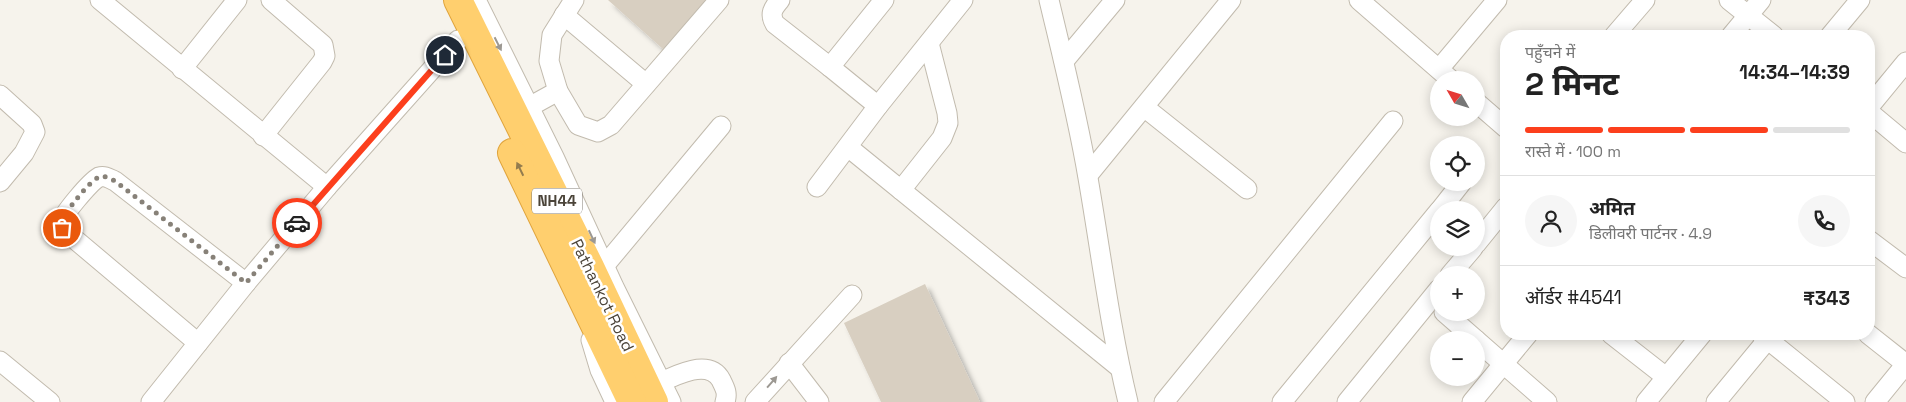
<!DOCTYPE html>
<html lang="hi">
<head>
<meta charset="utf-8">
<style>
  body { margin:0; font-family:"Space Grotesk","Noto Sans Devanagari",sans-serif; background:#f6f6f6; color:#222; height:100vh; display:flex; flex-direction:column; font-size:19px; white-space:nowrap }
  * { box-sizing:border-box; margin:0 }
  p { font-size:16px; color:#767676 }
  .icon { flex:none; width:28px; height:28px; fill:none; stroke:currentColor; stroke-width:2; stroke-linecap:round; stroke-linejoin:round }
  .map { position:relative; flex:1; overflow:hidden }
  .details { position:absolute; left:1500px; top:30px; width:375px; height:310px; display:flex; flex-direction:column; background:#fff; border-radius:20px; box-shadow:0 2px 12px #0003 }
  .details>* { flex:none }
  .needle { width:32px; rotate:309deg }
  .tools { position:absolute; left:1430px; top:71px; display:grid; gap:10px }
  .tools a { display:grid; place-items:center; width:55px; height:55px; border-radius:50%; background:#fff; box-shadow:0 2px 12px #0003; font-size:25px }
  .pin { position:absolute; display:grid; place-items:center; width:42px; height:42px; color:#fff; margin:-21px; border:2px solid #fff; border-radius:50%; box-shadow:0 1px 5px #0007 }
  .courier { position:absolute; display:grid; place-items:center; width:50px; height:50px; margin:-25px; border:4px solid #fc3f1d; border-radius:50%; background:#fff; color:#222; box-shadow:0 1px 6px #0007 }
  .headline em { font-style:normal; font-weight:700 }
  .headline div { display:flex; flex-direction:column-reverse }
  .headline { display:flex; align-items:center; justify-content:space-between; height:85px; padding:0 25px }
  h1 { font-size:32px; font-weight:700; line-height:38px }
  .bar { display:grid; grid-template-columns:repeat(4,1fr); gap:8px 5px; align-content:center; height:60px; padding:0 25px }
  .bar i { height:6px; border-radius:4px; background:#e0e0e0 }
  .bar .on { background:#fc3f1d }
  .bar p { grid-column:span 4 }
  .line { display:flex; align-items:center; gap:12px; padding:0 25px; border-top:1px solid #e0e0e0 }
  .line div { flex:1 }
  .round { display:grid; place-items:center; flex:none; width:52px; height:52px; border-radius:26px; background:#f6f6f6 }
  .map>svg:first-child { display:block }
</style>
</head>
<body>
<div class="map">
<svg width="1906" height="402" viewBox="0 0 1906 402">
  <defs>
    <filter id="shadow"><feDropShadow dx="4.5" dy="4.5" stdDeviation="2.5" flood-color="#0004"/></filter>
  </defs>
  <rect width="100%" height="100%" fill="#f6f3ec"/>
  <g fill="#d8cfc1" filter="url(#shadow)">
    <path d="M608,0H707L663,49Z"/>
    <path d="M925,284L980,402H881L844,323Z"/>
  </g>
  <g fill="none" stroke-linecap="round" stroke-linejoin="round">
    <defs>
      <g id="minor">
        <path d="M100,0L327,187"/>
        <path d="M476,0L554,157L614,287L671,402"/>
        <path d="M574,0L552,35L549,61L558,91L578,125L598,132L611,125L719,0"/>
        <path d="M780,0C773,8 769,14 775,24L830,67"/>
        <path d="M1049,0C1063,59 1078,118 1088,178C1101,253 1110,328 1128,402"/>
        <path d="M1359,0L1451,80"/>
        <path d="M1729,0L1774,36"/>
        <path d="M564,15L646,84"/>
        <path d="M1614,36L1645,0"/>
        <path d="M1731,36L1761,0"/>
        <path d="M1830,36L1860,0"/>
        <path d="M1064,61L1115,0"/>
        <path d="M182,69L237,0"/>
        <path d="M1439,69L1497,0"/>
        <path d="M0,95L32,124L35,132L24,153L0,182"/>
        <path d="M1476,102L1506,128"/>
        <path d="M878,106L830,67L884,0"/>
        <path d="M529,107L558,91"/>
        <path d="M1144,107L1247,189"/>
        <path d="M1869,107L1906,62"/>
        <path d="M1869,112L1906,143"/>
        <path d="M263,136L322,62L325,56L323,45L271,0"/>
        <path d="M848,147L1120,368"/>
        <path d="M1088,175L1231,0"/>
        <path d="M817,187L878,106L963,0"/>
        <path d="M901,190L942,138L948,123L947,113L929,43"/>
        <path d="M1440,210L1462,182"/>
        <path d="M1869,240L1906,268"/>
        <path d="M1476,244L1506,207"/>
        <path d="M605,265L721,126"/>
        <path d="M1450,275L1473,248"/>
        <path d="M1444,312L1476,340"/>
        <path d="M1611,334L1666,377"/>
        <path d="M1761,334L1845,402"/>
        <path d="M1868,334L1906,364"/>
        <path d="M591,340L600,370L615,402"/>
        <path d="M1476,340L1547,402"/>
        <path d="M198,343L65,231L60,224C63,214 90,182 99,177C105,175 110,179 115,181L246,283"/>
        <path d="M0,361L50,402"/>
        <path d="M789,363L819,402"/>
        <path d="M651,387C670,378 708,356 721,380C725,388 728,393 725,402"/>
        <path d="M151,402L246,283L327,187L458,40"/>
        <path d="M755,402L852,295"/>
        <path d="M1164,402L1393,121"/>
        <path d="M1282,402L1439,211"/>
        <path d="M1347,402L1439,289"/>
        <path d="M1472,402L1528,334"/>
        <path d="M1646,402L1702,334"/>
        <path d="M1716,402L1768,339"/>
        <path d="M1875,402L1906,364"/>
      </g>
      <g id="highway">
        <path d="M458,0L590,267L654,402"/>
        <path d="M512,153L632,402"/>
      </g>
    </defs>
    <use href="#minor" stroke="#c2bbae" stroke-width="21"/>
    <use href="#highway" stroke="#e0a43c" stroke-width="30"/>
    <use href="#minor" stroke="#fff" stroke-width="19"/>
    <use href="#highway" stroke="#ffcf6e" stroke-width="28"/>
  </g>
  <defs><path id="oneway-solid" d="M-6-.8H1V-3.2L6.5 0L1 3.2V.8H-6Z" transform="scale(1.25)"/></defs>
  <g fill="#9c9892">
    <use href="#oneway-solid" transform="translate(498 44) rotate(63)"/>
    <use href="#oneway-solid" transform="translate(592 237) rotate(65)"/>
    <use href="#oneway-solid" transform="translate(772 382) rotate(-49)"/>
  </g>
  <use fill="#937c4e" href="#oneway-solid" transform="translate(520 169) rotate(-116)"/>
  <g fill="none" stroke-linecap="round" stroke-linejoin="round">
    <path stroke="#878178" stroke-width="5" stroke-dasharray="0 9" d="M62,228L61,220C69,209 87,183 99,177C105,175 110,179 115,181L246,283L297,223"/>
    <path stroke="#fc3f1d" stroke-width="6" d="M297,223L445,55"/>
  </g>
  <g text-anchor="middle" stroke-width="5" stroke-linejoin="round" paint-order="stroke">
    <rect fill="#fff" stroke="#817c74" stroke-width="1" x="532" y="188.5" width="50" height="25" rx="4"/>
    <g font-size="15" font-weight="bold" fill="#4b4439">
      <text x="557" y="206">NH44</text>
    </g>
    <g font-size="16" fill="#4b4439" stroke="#fff">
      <text transform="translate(603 295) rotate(64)" y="6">Pathankot Road</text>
    </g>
  </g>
</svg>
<div class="tools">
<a><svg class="needle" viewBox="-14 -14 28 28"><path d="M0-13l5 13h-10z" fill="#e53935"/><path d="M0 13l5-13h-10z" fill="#767676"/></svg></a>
<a><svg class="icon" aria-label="locate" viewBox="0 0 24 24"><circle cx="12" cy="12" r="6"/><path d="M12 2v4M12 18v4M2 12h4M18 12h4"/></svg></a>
<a><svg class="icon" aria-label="layers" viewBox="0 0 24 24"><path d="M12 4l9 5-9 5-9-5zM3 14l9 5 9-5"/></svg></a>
<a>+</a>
<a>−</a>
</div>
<div class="pin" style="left:62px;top:228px;background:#ea580c"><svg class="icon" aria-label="bag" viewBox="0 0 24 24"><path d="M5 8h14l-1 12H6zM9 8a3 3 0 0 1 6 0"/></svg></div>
<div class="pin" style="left:445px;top:55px;background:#1f2937"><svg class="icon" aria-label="home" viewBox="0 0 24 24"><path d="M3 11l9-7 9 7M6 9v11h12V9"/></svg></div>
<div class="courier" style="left:297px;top:223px"><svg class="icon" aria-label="car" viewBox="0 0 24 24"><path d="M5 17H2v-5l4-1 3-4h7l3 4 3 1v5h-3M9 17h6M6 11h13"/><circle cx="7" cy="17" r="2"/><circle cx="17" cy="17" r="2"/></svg></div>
<section class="details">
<div class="headline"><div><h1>2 मिनट</h1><p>पहुँचने में</p></div><em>14:34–14:39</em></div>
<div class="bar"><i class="on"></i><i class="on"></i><i class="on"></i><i></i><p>रास्ते में · 100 m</p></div>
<div class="line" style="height:90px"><a class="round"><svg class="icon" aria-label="person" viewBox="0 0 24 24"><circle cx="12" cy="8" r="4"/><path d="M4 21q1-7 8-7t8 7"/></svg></a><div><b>अमित</b><p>डिलीवरी पार्टनर · 4.9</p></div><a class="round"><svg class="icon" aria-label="phone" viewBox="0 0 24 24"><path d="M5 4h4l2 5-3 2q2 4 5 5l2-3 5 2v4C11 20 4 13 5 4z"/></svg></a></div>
<div class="line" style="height:65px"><div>ऑर्डर #4541</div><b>₹343</b></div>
</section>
</div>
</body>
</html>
